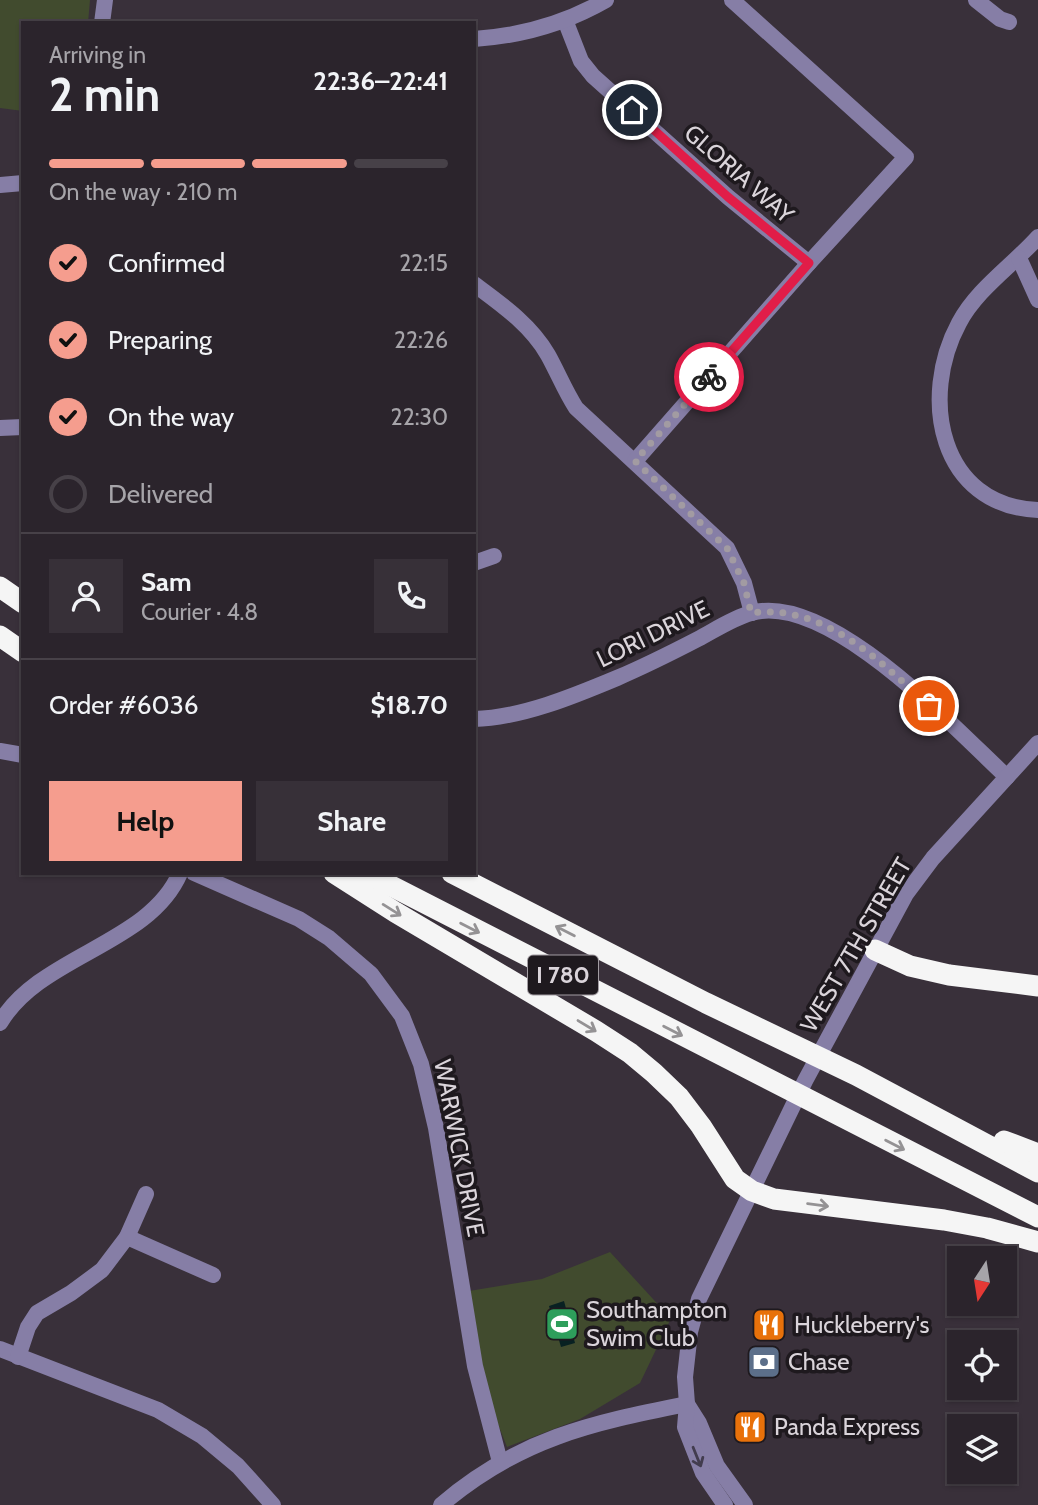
<!DOCTYPE html>
<html lang="en">
<head>
<meta charset="utf-8">
<style>
  body { margin:0; font-family:Cabin,sans-serif; background:#373038; color:#f1f3f6; height:100vh; display:flex; flex-direction:column; font-size:26px; white-space:nowrap }
  * { box-sizing:border-box; margin:0 }
  p { font-size:23px; color:#a6a4a9 }
  .icon { flex:none; width:38px; height:38px; fill:none; stroke:currentColor; stroke-width:2; stroke-linecap:round; stroke-linejoin:round }
  .map { position:relative; flex:1; overflow:hidden }
  .drawer { position:absolute; left:21px; top:21px; width:455px; height:854px; display:flex; flex-direction:column; background:#2b242c; border-radius:0px; box-shadow:0 2px 5px #0004,0 0 0 2px #474148 }
  .drawer>* { flex:none }
  .needle { width:46px; rotate:192deg }
  .fabs { position:absolute; left:947px; top:1246px; display:grid; gap:14px }
  .fabs a { display:grid; place-items:center; width:70px; height:70px; border-radius:0px; background:#2b242c; box-shadow:0 2px 5px #0004,0 0 0 2px #474148; font-size:35px }
  .pin { position:absolute; display:grid; place-items:center; width:60px; height:60px; color:#fff; margin:-30px; border:4px solid #fff; border-radius:50%; box-shadow:0 2px 7px #0007 }
  .courier { position:absolute; display:grid; place-items:center; width:70px; height:70px; margin:-35px; border:5px solid #e11d48; border-radius:50%; background:#fff; color:#222; box-shadow:0 2px 9px #0007 }
  .headline em { font-style:normal; font-weight:700 }
  .headline div { display:flex; flex-direction:column-reverse }
  .headline { display:flex; align-items:center; justify-content:space-between; height:119px; padding:0 28px }
  h1 { font-size:46px; font-weight:700; line-height:52px }
  .bar { display:grid; grid-template-columns:repeat(4,1fr); gap:10px 7px; align-content:center; height:84px; padding:0 28px }
  .bar i { height:9px; border-radius:5px; background:#474148 }
  .bar .on { background:#f59d8e }
  .bar p { grid-column:span 4 }
  .line { display:flex; align-items:center; gap:18px; padding:0 28px; border-top:2px solid #474148 }
  .line div { flex:1 }
  .round { display:grid; place-items:center; flex:none; width:74px; height:74px; border-radius:0px; background:#373038 }
  ol { padding:0 28px; list-style:none }
  li { display:flex; align-items:center; gap:21px; height:77px }
  li p { margin-inline-start:auto }
  li .icon { padding:7px; border-radius:50%; background:#f59d8e; color:#111; stroke-width:4 }
  li:last-child { color:#a6a4a9 }
  li i { width:38px; height:38px; border:4px solid #474148; border-radius:50% }
  .primary-button { display:flex; gap:14px; margin-top:auto; padding:14px 28px }
  .primary-button a { flex:1; height:80px; border-radius:0px; background:#f59d8e; color:#111; font-size:28px; font-weight:700; line-height:80px; text-align:center }
  .primary-button a+a { background:#373038; color:#f1f3f6 }
  .map>svg:first-child { display:block }
</style>
</head>
<body>
<div class="map">
<svg width="1038" height="1505" viewBox="0 0 1038 1505">
  <rect width="100%" height="100%" fill="#39303a"/>
  <g fill="#414b2e">
    <path d="M0,0H90L88,23H23V111L0,108Z"/>
    <path d="M610,1252L664,1311L673,1314L640,1383L580,1419L507,1447L487,1396L469,1291L542,1279Z"/>
  </g>
  <path fill="#082122" d="M564,1301L575,1343L561,1347L549,1306Z"/>
  <g fill="none" stroke-linecap="round" stroke-linejoin="round">
    <g stroke="#867ea6" stroke-width="16">
      <path d="M976,0L1000,19L1009,22"/>
      <path d="M565,20L581,61L593,76L728,197L809,263"/>
      <path d="M102,23L105,0"/>
      <path d="M474,39C520,36 566,23 606,0"/>
      <path d="M0,185L23,183"/>
      <path d="M1038,237C1012,266 977,289 959,323C919,397 939,506 1038,510"/>
      <path d="M1019,258L1038,300"/>
      <path d="M474,284C501,304 531,325 548,355C558,373 565,391 576,408L727,548L744,583L752,613"/>
      <path d="M0,428L23,427"/>
      <path d="M635,461L809,263L906,157L732,0"/>
      <path d="M474,563L494,556"/>
      <path d="M474,719C521,718 574,696 617,678C645,666 671,653 698,639C715,630 733,618 751,613C828,591 954,728 1007,777"/>
      <path d="M0,751L23,755"/>
      <path d="M194,873L299,919L329,938L371,974L402,1016L421,1064L436,1128L475,1366L500,1462"/>
      <path d="M0,1023C40,955 149,945 180,873"/>
      <path d="M127,1237L213,1275"/>
      <path d="M0,1349L158,1410L202,1436L238,1466L273,1505"/>
      <path d="M18,1357L28,1327L37,1313L71,1293L102,1270L127,1237L146,1194"/>
      <path d="M687,1404L699,1423L717,1466L745,1505"/>
      <path d="M441,1505C518,1439 591,1423 687,1404"/>
      <path d="M725,1505L703,1473L685,1427L687,1404L685,1377L690,1332L699,1299L805,1081L906,894L933,858L1038,743"/>
    </g>
    <g stroke="#f5f5f5" stroke-width="21">
      <path d="M0,587L23,603"/>
      <path d="M0,636L23,652"/>
      <path d="M334,873L395,912L596,1031L630,1053L654,1073L679,1097L701,1126L735,1179L752,1191L774,1199L944,1220L987,1228L1038,1242"/>
      <path d="M366,873L1038,1217"/>
      <path d="M452,873L706,1003L856,1075L1038,1172"/>
      <path d="M875,950L910,966L949,975L1038,986"/>
      <path d="M1004,1141L1038,1154"/>
    </g>
  </g>
  <defs><path id="oneway-shaft" d="M-6 0H5M1.5-3L5.5 0L1.5 3" fill="none" stroke-width="1.6" stroke-linecap="round" stroke-linejoin="round" transform="scale(1.75)"/></defs>
  <g stroke="#949294">
    <use href="#oneway-shaft" transform="translate(392 910) rotate(32)"/>
    <use href="#oneway-shaft" transform="translate(470 928) rotate(27)"/>
    <use href="#oneway-shaft" transform="translate(565 931) rotate(-153)"/>
    <use href="#oneway-shaft" transform="translate(587 1026) rotate(31)"/>
    <use href="#oneway-shaft" transform="translate(673 1031) rotate(27)"/>
    <use href="#oneway-shaft" transform="translate(895 1145) rotate(27)"/>
    <use href="#oneway-shaft" transform="translate(818 1205) rotate(7)"/>
  </g>
  <use stroke="#423c4e" href="#oneway-shaft" transform="translate(697 1457) rotate(68)"/>
  <g fill="none" stroke-linecap="round" stroke-linejoin="round">
    <path stroke="#a29ba2" stroke-width="7" stroke-dasharray="0 12.6" d="M709,377L635,461L727,548L744,583L751,613C823,603 880,661 929,706"/>
    <path stroke="#e11d48" stroke-width="9" d="M632,110L728,197L809,263L709,377"/>
  </g>
  <defs>
    <symbol id="stadium-square" viewBox="-11 -11 22 22"><rect x="-9" y="-9" width="18" height="18" rx="4" fill="#2e9e5b" stroke="#1e191e"/><path d="M0-5a6.5 5 0 1 0 0 10a6.5 5 0 1 0 0-10ZM-3.5-1.8h7v3.6h-7Z" fill="#fff"/></symbol>
    <symbol id="restaurant-square" viewBox="-11 -11 22 22"><rect x="-9" y="-9" width="18" height="18" rx="4" fill="#e8710a" stroke="#1e191e"/><path d="M-5-6h1v4h1v-4h1v4h1v-4h1v5L-1.5 .5V6h-2V.5L-5-1ZM5-6V6H3V1.5H1.5Q1.5-4 5-6Z" fill="#fff"/></symbol>
    <symbol id="bank-square" viewBox="-11 -11 22 22"><rect x="-9" y="-9" width="18" height="18" rx="4" fill="#5c6f8a" stroke="#1e191e"/><path d="M-6-4H6V4H-6ZM0-2.3a2.3 2.3 0 1 0 0 4.6a2.3 2.3 0 1 0 0-4.6Z" fill="#fff"/></symbol>
  </defs>
  <g fill-rule="evenodd">
    <use href="#stadium-square" x="543" y="1305" width="38" height="38"/>
    <use href="#restaurant-square" x="750" y="1306" width="38" height="38"/>
    <use href="#bank-square" x="745" y="1343" width="38" height="38"/>
    <use href="#restaurant-square" x="731" y="1408" width="38" height="38"/>
  </g>
  <g text-anchor="middle" stroke-width="7" stroke-linejoin="round" paint-order="stroke">
    <rect fill="#1e191e" stroke="#a29ca2" stroke-width="2" x="528" y="955.5" width="70" height="39" rx="5"/>
    <g font-size="23" font-weight="bold" fill="#dad4da">
      <text x="563" y="983">I 780</text>
    </g>
    <g font-size="24" fill="#dad4da" stroke="#1e191e">
      <text transform="translate(739 174) rotate(41)" y="8">GLORIA WAY</text>
      <text transform="translate(653 634) rotate(-26)" y="8">LORI DRIVE</text>
      <text transform="translate(856 945) rotate(-60)" y="8">WEST 7TH STREET</text>
      <text transform="translate(459 1148) rotate(79)" y="8">WARWICK DRIVE</text>
    </g>
    <g font-size="24" fill="#dad4da" stroke="#1e191e" text-anchor="start">
      <text x="586" y="1318">Southampton<tspan x="586" dy="28">Swim Club</tspan></text>
      <text x="794" y="1333">Huckleberry's</text>
      <text x="788" y="1370">Chase</text>
      <text x="774" y="1435">Panda Express</text>
    </g>
  </g>
</svg>
<div class="fabs">
<a><svg class="needle" viewBox="-14 -14 28 28"><path d="M0-13l5 13h-10z" fill="#e53935"/><path d="M0 13l5-13h-10z" fill="#a6a4a9"/></svg></a>
<a><svg class="icon" aria-label="locate" viewBox="0 0 24 24"><circle cx="12" cy="12" r="6"/><path d="M12 2v4M12 18v4M2 12h4M18 12h4"/></svg></a>
<a><svg class="icon" aria-label="layers" viewBox="0 0 24 24"><path d="M12 4l9 5-9 5-9-5zM3 14l9 5 9-5"/></svg></a>
</div>
<div class="pin" style="left:929px;top:706px;background:#ea580c"><svg class="icon" aria-label="bag" viewBox="0 0 24 24"><path d="M5 8h14l-1 12H6zM9 8a3 3 0 0 1 6 0"/></svg></div>
<div class="pin" style="left:632px;top:110px;background:#1f2937"><svg class="icon" aria-label="home" viewBox="0 0 24 24"><path d="M3 11l9-7 9 7M6 9v11h12V9"/></svg></div>
<div class="courier" style="left:709px;top:377px"><svg class="icon" aria-label="bike" viewBox="0 0 24 24"><circle cx="6" cy="16" r="4"/><circle cx="18" cy="16" r="4"/><path d="M6 16l4-8h5l3 8M10 8l3 8H6M13 5h3"/></svg></div>
<section class="drawer">
<div class="headline"><div><h1>2 min</h1><p>Arriving in</p></div><em>22:36–22:41</em></div>
<div class="bar"><i class="on"></i><i class="on"></i><i class="on"></i><i></i><p>On the way · 210 m</p></div>
<ol>
<li><svg class="icon" aria-label="check" viewBox="0 0 24 24"><path d="M5 12l5 5 9-10"/></svg>Confirmed<p>22:15</p></li>
<li><svg class="icon" aria-label="check" viewBox="0 0 24 24"><path d="M5 12l5 5 9-10"/></svg>Preparing<p>22:26</p></li>
<li><svg class="icon" aria-label="check" viewBox="0 0 24 24"><path d="M5 12l5 5 9-10"/></svg>On the way<p>22:30</p></li>
<li><i></i>Delivered</li>
</ol>
<div class="line" style="height:126px"><a class="round"><svg class="icon" aria-label="person" viewBox="0 0 24 24"><circle cx="12" cy="8" r="4"/><path d="M4 21q1-7 8-7t8 7"/></svg></a><div><b>Sam</b><p>Courier · 4.8</p></div><a class="round"><svg class="icon" aria-label="phone" viewBox="0 0 24 24"><path d="M5 4h4l2 5-3 2q2 4 5 5l2-3 5 2v4C11 20 4 13 5 4z"/></svg></a></div>
<div class="line" style="height:91px"><div>Order #6036</div><b>$18.70</b></div>
<div class="primary-button"><a>Help</a><a>Share</a></div>
</section>
</div>
</body>
</html>
